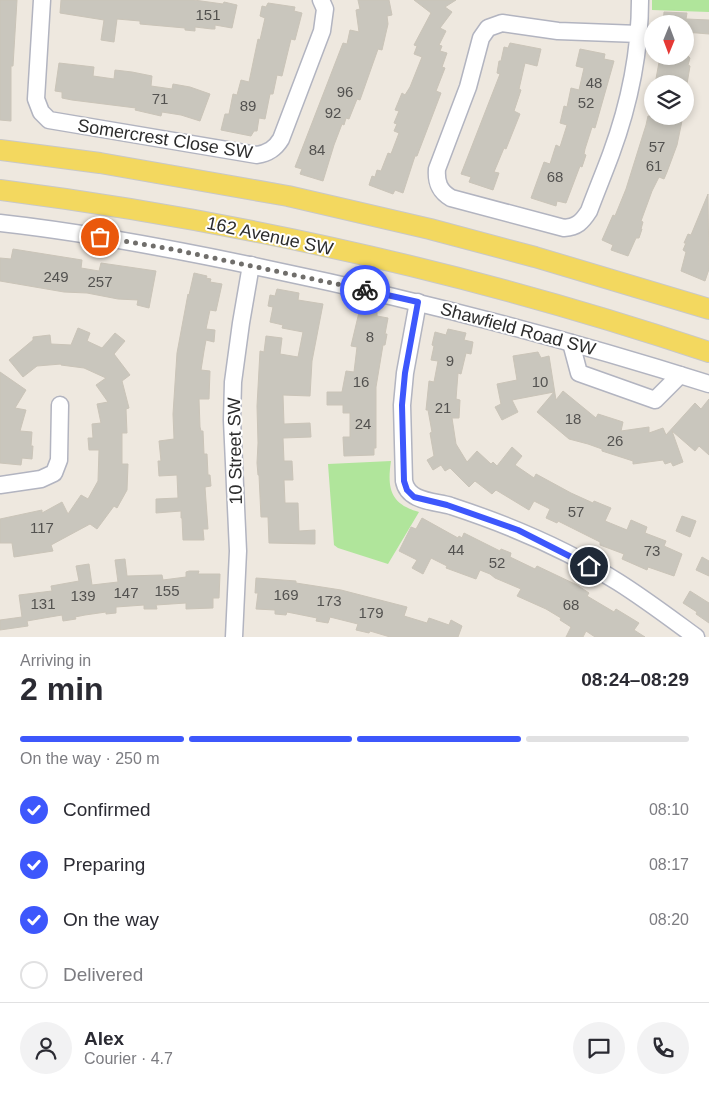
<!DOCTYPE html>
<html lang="en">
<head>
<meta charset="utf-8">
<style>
  body { margin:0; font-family:Arial,sans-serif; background:#f2f2f3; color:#2b2b33; height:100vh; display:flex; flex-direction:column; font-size:19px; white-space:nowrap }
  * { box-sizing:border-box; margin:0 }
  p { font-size:16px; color:#7c7c81 }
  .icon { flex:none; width:28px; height:28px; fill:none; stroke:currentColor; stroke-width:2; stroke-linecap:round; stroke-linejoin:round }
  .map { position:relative; height:637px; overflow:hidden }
  .sheet { display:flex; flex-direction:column; background:#fff; flex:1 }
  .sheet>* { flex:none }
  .needle { width:32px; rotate:181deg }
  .controls { position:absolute; left:644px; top:15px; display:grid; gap:10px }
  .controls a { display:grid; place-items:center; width:50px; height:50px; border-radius:50%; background:#fff; box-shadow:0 2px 8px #0003; font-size:25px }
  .pin { position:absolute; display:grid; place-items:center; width:42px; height:42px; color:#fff; margin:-21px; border:2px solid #fff; border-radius:50%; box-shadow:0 1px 5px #0007 }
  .courier { position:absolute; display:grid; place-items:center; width:50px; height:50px; margin:-25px; border:4px solid #3d57fc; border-radius:50%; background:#fff; color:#222; box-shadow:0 1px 6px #0007 }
  .headline em { font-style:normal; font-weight:800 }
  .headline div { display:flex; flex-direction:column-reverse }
  .headline { display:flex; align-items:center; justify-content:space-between; height:85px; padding:0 20px }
  h1 { font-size:32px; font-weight:800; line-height:38px }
  .bar { display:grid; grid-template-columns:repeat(4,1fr); gap:8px 5px; align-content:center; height:60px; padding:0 20px }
  .bar i { height:6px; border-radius:4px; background:#e1e1e2 }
  .bar .active { background:#3d57fc }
  .bar p { grid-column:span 4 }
  .line { display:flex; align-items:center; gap:12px; padding:0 20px; border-top:1px solid #e1e1e2 }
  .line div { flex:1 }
  .round { display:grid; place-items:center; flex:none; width:52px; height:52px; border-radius:26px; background:#f2f2f3 }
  ol { padding:0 20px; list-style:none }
  li { display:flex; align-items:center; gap:15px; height:55px }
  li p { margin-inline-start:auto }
  li .icon { padding:5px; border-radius:50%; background:#3d57fc; color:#fff; stroke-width:4 }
  li:last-child { color:#7c7c81 }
  li i { width:28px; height:28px; border:2px solid #e1e1e2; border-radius:50% }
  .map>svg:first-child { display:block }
</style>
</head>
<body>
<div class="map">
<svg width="709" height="637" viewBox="0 0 709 637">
  <rect width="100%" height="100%" fill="#eee8df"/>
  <g fill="#b0e59b">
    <path d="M652,0H709V12L652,10Z"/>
    <path d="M391,461C387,488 390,504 419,512L388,564L338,548L334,545L328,464Z"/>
  </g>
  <g fill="#c9c6bd" stroke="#cac4b8">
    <path d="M0,0H17L13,66H11V121L0,120Z"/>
    <path d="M61,0H194L223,4L224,2L237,5L232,28L215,25V29H212L195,27V31L185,30V28L140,24V21L117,19L114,42L101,40L104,20L60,13Z"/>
    <path d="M358,0H389L392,15L387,16L388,24L382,50L378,49L360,100L357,99L349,119L346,118L344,125L342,124L334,145L323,181L300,174L302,169L295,167L343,43L347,44L350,30L359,32L356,10L360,9Z"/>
    <path d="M414,0H456L445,7L452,12L440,28L446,31L439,45L442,46L440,51L447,53L442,67L445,68L436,91L441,93L417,156H415L403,193L395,190L393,194L369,185L372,176L375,177L377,170L381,171L388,153L391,154L399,133L394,131L397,124L394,123L399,111L395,110L402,93L405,95L410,87L422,57L414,54L417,46L414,45L431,13Z"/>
    <path d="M268,3L295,7L294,11L302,13L295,40L291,39L282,76L277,75L273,94H270L265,119L259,118L257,131H254L251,136L221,130L225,114H229L233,94L237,95L241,80L249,82L258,39L260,40L265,18L260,16L262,6L266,7Z"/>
    <path d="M664,12L687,13L686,19L709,20V34L685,32V24H663Z"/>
    <path d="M510,43L541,49L537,66L525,63L519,89L521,90L514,111L520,114L506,149L504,148L494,172L499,173L493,190L469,182L471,177L461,174L500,74L497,73L499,61H501L504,47L508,48Z"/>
    <path d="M580,49L605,54L604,59L614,61L595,128L592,127L585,149L584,154L586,155L582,167L580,166L566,203L557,201L556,206L531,198L544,162L550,164L556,145L560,147L567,125L560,123L564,106L567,107L571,88L579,90L584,68L576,66Z"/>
    <path d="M667,56H688L690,58L688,65L690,66L687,84H655L660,57L666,58Z"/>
    <path d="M59,63L94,67L93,76L114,79L115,70L132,72L152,76L151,86L172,89L173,84L190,87L210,94L200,121L181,115L162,112L161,116L135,110L136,108L72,100L62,98V92L55,91Z"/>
    <path d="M648,116H683L677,145L667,172L664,179L659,177L652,191L641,221L643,222L641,229H642L639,238H636L628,256L611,250L613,245L602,240L613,215L615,216L626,189L646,125Z"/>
    <path d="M708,194L709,269L705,281L681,271L686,252L683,250L686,243H684L688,234L691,235Z"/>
    <path d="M13,249L82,260L81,268L99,271L101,263L156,271L149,308L137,305L138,300L118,299L87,293L64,292L0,281V258L11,259Z"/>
    <path d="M194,273L207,276L206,278L211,279L210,282L222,284L216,311L210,310L206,329L215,330L214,342L206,340L204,351L201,370L210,371L209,399H199L200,427L201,431H203L204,454H207L208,475H210L211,486L205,487L208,529H203L204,540H183L182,518H181V511L156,513V499L178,498L177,475L159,476L158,461H161L159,441L174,439L173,414L177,353L188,294L189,295Z"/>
    <path d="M277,289L299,293L298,300L323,304L312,361L310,396L283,395L284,424L310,423L311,437L283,438L284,461H292L293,480H284L285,503H298L299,531L315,530V544L269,543L268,517H261L259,475H258L257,463L258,443L257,406L260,351L264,352L266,336L282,338L280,354L298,357L303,332L282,328L283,325L270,322L273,307L268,306L270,295L275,296Z"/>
    <path d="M360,308L377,312V316L388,318L385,334H387L385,345H383L376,387V448H374V455L344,456L343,437H350V413H343V405H327V392H342L346,371L354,372L357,347L351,346Z"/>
    <path d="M78,328L90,333L87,341L102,348L115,333L125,341L114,354L130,375L122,381L129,408L126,409L127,433H122V464H128L127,490L117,508L114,506L97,529L90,524L51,545L53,551L14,557L12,543H0V519L42,510V513L62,502L68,514L81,495L88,499L98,481L99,450H89L88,438H93L92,424L101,423L97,404L108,402L96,385L106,378L84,368L61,365V364L37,366L23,377L9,360L33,340V337L50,335L51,344L71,345Z"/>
    <path d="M448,329L466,333L464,340L473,342L471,354L466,353L461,374L458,373L456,399L460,400L459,418H452L456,444L467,462L477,451L491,464L493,462L497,466L512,447L522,456L515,465L534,478L536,474L571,493L593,503L594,501L611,508L605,521L627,530L631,520L647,527L645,533L666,541L664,546L682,554L674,576L648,567L647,570L622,559L624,554L600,545V542L558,521L557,523L546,518L550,509L534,501L529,510L496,490L492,494L475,481L469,487L450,468L445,471L441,465L433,470L427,460L434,456L430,433L432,432L428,410H426L429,381L434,382L438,361L431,360L434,346L432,345L435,332L446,335Z"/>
    <path d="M538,352L541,358L549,356L556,400L563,391L596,418L598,414L623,422L621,431L649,427V433L663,428L666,435L695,403L701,409L709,399V455L699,446L695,451L672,431L683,462L673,466L671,462L665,464L663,460L633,464V461L602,451V449L588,444L569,439L537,412L554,392L512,400L518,412L502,420L495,407L501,404L497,384L517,380L513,356Z"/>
    <path d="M0,372L26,390L15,408L26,410L20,431L32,432L31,446H33L32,459L22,458L21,465L0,463Z"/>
    <path d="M682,516L696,521L690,537L676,531Z"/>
    <path d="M422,518L458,538L459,536L462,538L464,533L500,551L501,549L511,553L510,557L535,569L537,566L577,585L589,593L587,596L614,612L616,609L639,623L634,630L645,637H595L586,631L583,637H566L571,627L560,620L561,618L546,609L517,596L521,589L495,578L490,574L480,570L476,579L446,568L447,566L431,558L423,574L412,568L417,560L399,551L411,527L416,529Z"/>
    <path d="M702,557L709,561V576L696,570Z"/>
    <path d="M125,559L127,576L162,575L163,580L186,577V572L189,571H199L198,574H220L219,598H213V608L186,609V603L156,605L157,609H144V605L116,607V613L106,614V612L85,615L75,617L76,619L63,621L62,615L44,618L27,621L28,626L0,630V620L22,617L19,595L52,591L51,586L79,581L76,566L89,564L92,585L118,582L115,560Z"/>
    <path d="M256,578L296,581V583L341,590L407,607L404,616L427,623L429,618L449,625L451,620L462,626L458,637H390L370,631L369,633L356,630L358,624L330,617L328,623L316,621L317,618L287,612L286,615L275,614V610L256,609L258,593H255Z"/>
    <path d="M690,591L709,603V623L696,614L697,612L683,603Z"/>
  </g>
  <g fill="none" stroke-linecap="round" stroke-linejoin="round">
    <defs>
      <g id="minor">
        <path d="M42,0L36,99L41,112L49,120L257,155C268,153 275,149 281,139L322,31L325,9L321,0"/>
        <path d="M639,34L558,31L502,23L488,28L481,38L468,87L437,169C436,182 439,191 451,198L564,228C577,227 582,222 589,211C596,192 604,173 611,154C629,105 640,52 640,0"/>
        <path d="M0,223C90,233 179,250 268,269C417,300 564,338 709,384"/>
        <path d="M418,302L405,373L402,405L404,481C408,502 434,501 451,506C509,525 566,549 618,582C645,599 670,618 696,637"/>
        <path d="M571,343L579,373L655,400L680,375"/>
        <path d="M0,485L41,479L54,473L59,460L60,405"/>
        <path d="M234,637L238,551L232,420L233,382L241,323L251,265"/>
      </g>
      <g id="major">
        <path d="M0,150L100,163L288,196L430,229L535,257L709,309"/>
        <path d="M0,190C241,221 479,275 709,352"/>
      </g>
    </defs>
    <use href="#minor" stroke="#b2b4c0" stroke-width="19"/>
    <use href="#major" stroke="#c8c8c8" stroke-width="22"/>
    <use href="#minor" stroke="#fff" stroke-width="16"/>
    <use href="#major" stroke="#f3d85f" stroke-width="20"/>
  </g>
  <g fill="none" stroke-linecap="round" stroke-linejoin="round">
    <path stroke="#706e6b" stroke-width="5" stroke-dasharray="0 9" d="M100,237L171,249L365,290"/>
    <path stroke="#3d57fc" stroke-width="6" d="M365,290L418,302L405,373L402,405L404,481L407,490L414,497L447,505L518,530L589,566"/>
  </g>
  <g text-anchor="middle" stroke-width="4" stroke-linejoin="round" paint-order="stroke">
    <g font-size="15" fill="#535250">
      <text x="208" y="20">151</text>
      <text x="594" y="88">48</text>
      <text x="345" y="97">96</text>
      <text x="160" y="104">71</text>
      <text x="586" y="108">52</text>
      <text x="248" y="111">89</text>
      <text x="333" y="118">92</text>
      <text x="657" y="152">57</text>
      <text x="317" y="155">84</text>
      <text x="654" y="171">61</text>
      <text x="555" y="182">68</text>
      <text x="56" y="282">249</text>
      <text x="100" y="287">257</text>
      <text x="370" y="342">8</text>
      <text x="450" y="366">9</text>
      <text x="361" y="387">16</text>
      <text x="540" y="387">10</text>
      <text x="443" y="413">21</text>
      <text x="573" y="424">18</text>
      <text x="363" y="429">24</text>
      <text x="615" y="446">26</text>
      <text x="576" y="517">57</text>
      <text x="42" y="533">117</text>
      <text x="456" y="555">44</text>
      <text x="652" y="556">73</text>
      <text x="497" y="568">52</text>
      <text x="167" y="596">155</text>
      <text x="126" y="598">147</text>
      <text x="286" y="600">169</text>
      <text x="83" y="601">139</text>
      <text x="329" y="606">173</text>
      <text x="43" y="609">131</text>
      <text x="571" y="610">68</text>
      <text x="371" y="618">179</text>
    </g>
    <g font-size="18" fill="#2c2c2c" stroke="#fff">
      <text transform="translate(165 139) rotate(9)" y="6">Somercrest Close SW</text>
      <text transform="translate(270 236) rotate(12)" y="6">162 Avenue SW</text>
      <text transform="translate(518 329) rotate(15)" y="6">Shawfield Road SW</text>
      <text transform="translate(235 451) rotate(-91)" y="6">10 Street SW</text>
    </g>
  </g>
</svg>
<div class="controls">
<a><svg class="needle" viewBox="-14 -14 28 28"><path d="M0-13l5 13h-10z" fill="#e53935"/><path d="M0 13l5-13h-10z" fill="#7c7c81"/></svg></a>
<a><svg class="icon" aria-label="layers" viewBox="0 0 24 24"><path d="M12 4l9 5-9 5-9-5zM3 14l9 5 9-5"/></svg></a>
</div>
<div class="pin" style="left:100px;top:237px;background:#ea580c"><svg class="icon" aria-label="bag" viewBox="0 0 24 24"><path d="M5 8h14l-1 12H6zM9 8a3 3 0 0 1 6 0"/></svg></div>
<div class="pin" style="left:589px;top:566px;background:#1f2937"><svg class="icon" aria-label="home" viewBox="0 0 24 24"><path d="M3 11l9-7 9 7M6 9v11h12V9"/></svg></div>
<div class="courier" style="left:365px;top:290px"><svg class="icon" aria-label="bike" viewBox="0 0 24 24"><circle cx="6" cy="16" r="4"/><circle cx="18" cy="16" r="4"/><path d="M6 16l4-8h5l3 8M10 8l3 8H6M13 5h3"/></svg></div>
</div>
<section class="sheet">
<div class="headline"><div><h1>2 min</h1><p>Arriving in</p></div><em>08:24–08:29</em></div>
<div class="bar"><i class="active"></i><i class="active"></i><i class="active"></i><i></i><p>On the way · 250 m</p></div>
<ol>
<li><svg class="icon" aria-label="check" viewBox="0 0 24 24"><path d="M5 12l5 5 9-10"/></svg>Confirmed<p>08:10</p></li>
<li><svg class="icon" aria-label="check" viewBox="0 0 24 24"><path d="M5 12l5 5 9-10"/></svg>Preparing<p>08:17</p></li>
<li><svg class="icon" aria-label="check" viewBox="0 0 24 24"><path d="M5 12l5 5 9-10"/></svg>On the way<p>08:20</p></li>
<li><i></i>Delivered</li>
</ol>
<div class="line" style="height:90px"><a class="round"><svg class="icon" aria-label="person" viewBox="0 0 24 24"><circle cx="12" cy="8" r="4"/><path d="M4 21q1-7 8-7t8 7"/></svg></a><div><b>Alex</b><p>Courier · 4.7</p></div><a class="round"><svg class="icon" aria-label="chat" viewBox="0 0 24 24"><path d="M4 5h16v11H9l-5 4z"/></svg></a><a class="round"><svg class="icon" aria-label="phone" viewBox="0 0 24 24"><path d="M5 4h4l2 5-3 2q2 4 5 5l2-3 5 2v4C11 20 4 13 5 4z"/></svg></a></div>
</section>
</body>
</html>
